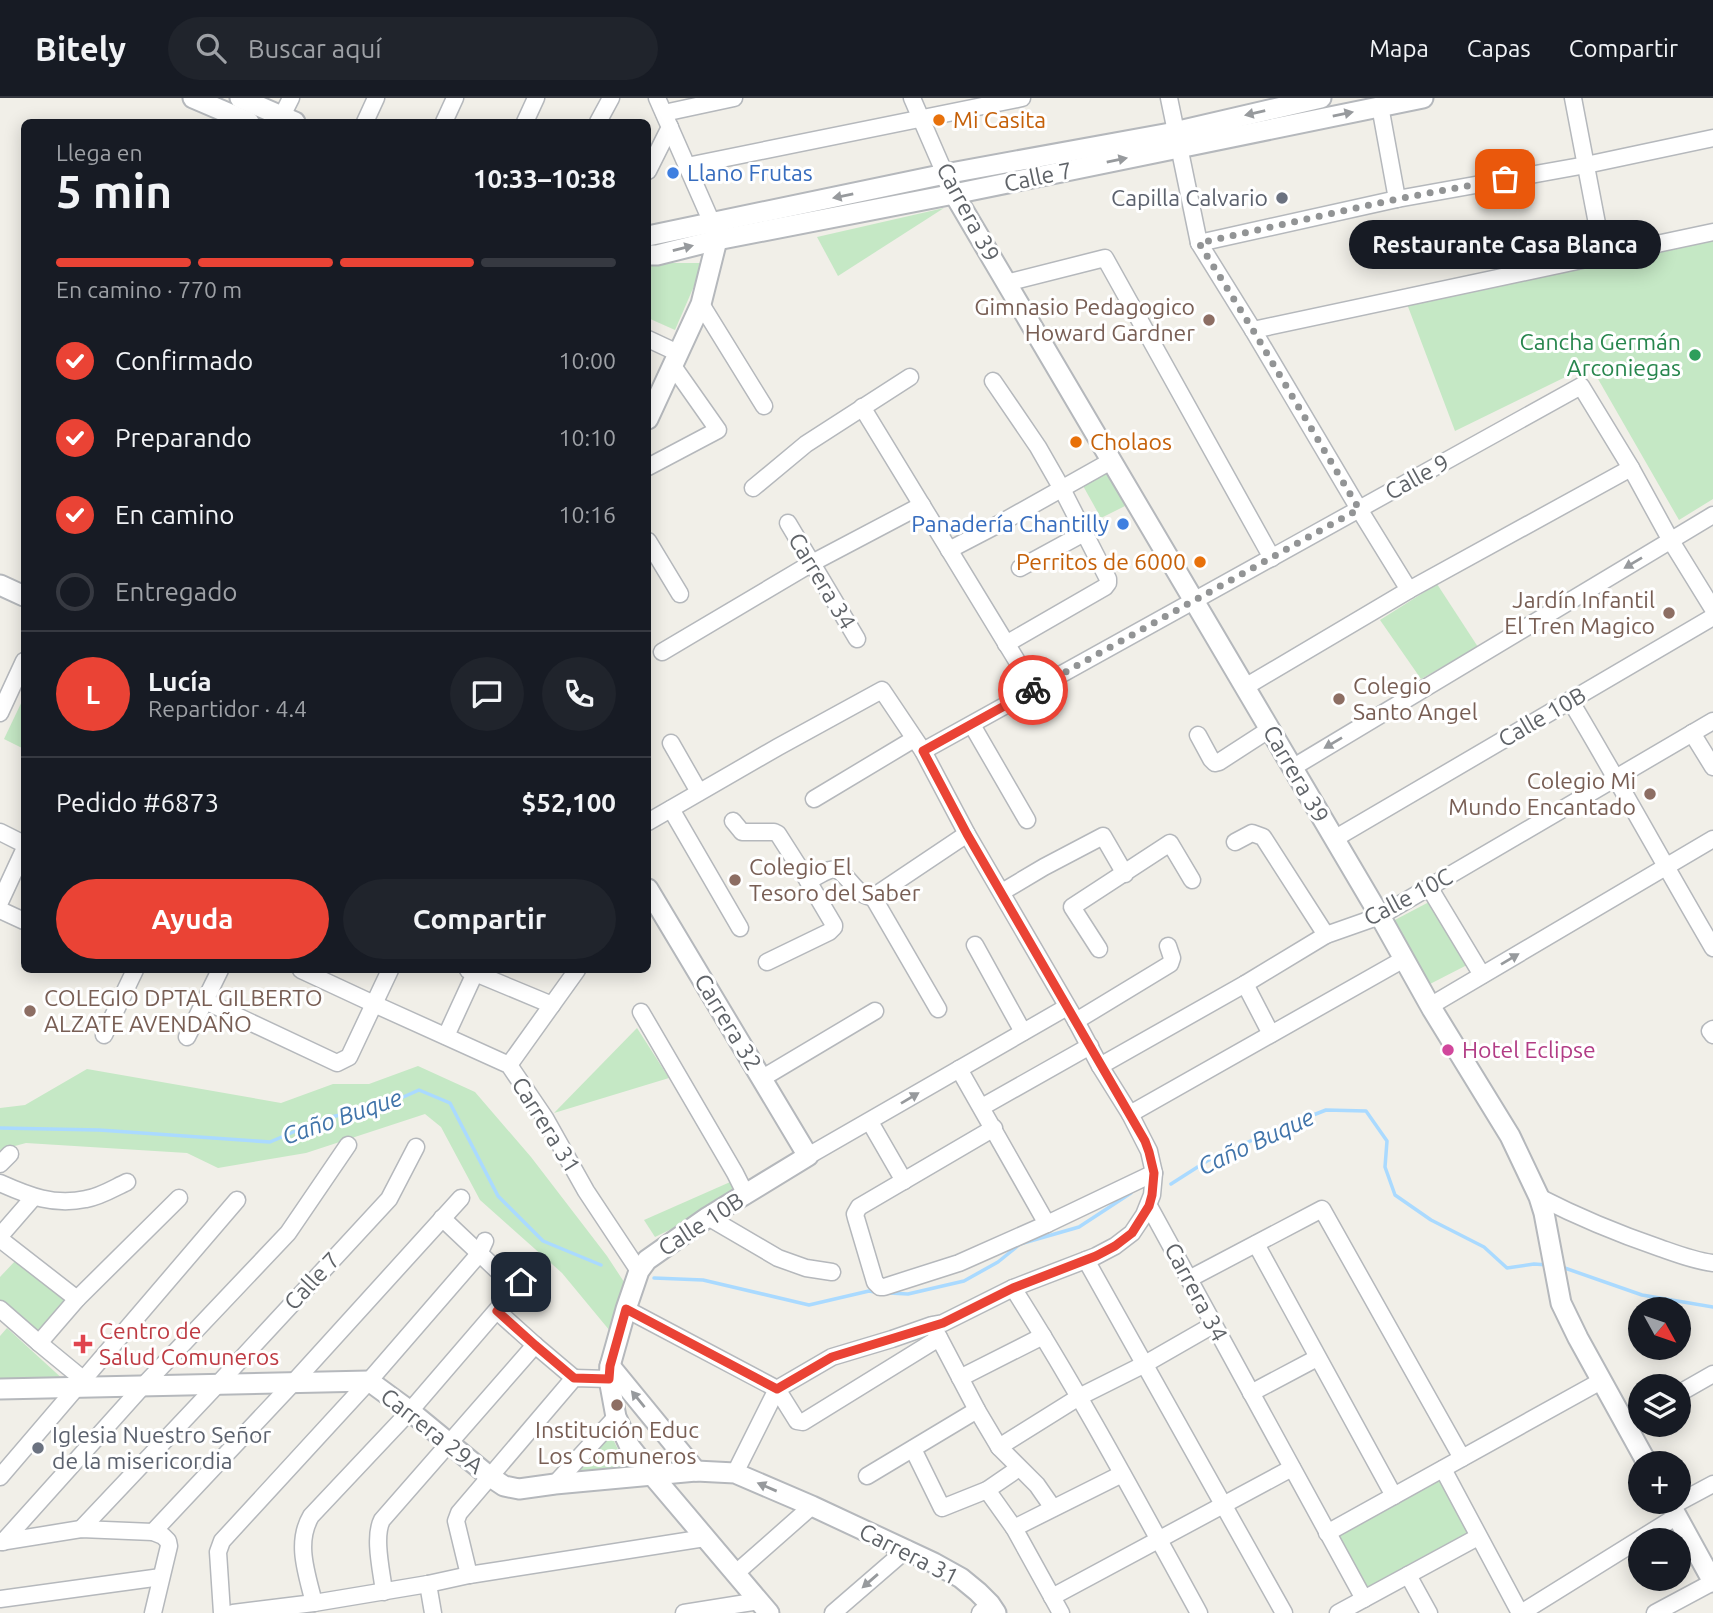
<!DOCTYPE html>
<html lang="es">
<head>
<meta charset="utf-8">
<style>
  body { margin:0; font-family:Ubuntu,sans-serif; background:#20242c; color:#f1f3f6; height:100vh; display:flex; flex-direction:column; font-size:26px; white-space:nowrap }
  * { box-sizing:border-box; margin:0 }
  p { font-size:23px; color:#9ea1a6 }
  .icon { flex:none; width:38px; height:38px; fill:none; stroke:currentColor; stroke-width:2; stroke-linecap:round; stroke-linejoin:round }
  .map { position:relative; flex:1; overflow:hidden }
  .details { position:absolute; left:21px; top:21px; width:630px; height:854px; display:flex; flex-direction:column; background:#171b24; border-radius:10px; box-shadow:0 4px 18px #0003 }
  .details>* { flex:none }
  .needle { width:46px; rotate:130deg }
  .buttons { position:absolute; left:1628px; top:1199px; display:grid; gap:14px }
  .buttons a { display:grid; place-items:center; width:63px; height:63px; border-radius:50%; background:#171b24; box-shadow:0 4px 18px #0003; font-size:35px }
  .pin { position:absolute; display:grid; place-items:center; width:60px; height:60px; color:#fff; margin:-30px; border-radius:14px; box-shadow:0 4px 10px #0006 }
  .courier { position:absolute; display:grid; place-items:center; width:70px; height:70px; margin:-35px; border:5px solid #ea4335; border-radius:50%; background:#fff; color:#222; box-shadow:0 2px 9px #0007 }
  .bubble { position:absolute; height:49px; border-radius:24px; background:#171b24; box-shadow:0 4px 18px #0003; font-size:23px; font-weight:700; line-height:49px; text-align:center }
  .overview em { font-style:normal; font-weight:700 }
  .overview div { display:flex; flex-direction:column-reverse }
  .overview { display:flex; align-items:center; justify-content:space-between; height:119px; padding:0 35px }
  h1 { font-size:46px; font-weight:700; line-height:52px }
  .bar { display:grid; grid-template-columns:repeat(4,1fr); gap:10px 7px; align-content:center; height:84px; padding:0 35px }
  .bar i { height:9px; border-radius:5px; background:#363941 }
  .bar .active { background:#ea4335 }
  .bar p { grid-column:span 4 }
  .line { display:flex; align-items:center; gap:18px; padding:0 35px; border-top:2px solid #363941 }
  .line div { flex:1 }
  .round { display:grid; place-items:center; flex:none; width:74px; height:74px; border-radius:37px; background:#20242c }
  ol { padding:0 35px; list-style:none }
  li { display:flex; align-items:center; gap:21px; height:77px }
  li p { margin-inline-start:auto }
  li .icon { padding:7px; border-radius:50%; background:#ea4335; color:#fff; stroke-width:4 }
  li:last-child { color:#9ea1a6 }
  li i { width:38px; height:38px; border:4px solid #363941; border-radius:50% }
  .cta { display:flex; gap:14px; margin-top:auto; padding:14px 35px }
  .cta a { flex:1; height:80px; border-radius:42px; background:#ea4335; color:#fff; font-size:28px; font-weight:700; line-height:80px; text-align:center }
  .cta a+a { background:#20242c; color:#f1f3f6 }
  header { display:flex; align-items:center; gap:42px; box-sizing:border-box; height:98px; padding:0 35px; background:#171b24; border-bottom:2px solid #363941 }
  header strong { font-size:33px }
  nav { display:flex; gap:38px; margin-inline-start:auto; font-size:24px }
  .search { width:490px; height:63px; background:#20242c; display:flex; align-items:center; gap:18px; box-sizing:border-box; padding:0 24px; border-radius:38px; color:#9ea1a6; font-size:26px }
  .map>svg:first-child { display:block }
</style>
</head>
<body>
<header>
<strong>Bitely</strong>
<div class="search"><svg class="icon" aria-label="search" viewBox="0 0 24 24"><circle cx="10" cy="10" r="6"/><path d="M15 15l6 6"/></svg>Buscar aquí</div>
<nav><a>Mapa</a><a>Capas</a><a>Compartir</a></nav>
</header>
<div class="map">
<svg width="1713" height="1515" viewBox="0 0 1713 1515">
  <rect width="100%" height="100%" fill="#f1efe8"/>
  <g fill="#c5e8c5">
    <path d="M944,110L838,178L817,139Z"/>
    <path d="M1713,141V401L1679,422L1590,267L1455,333L1407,206Z"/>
    <path d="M648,165H704L675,232L648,220Z"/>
    <path d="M1109,369L1125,408L1101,420L1082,386Z"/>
    <path d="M1437,486L1478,549L1421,581L1380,522Z"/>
    <path d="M24,599V651L4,641Z"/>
    <path d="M1429,804L1467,867L1430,886L1391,824Z"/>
    <path d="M637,930L669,980L554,1015Z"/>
    <path d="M418,968L475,994L531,1059L607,1158L626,1187L610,1233L562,1175L480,1102L441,1029L425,1016L306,1055L218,1070L187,1055L26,1045L0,1052V1010L25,1007L87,971L281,1005L333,986H369Z"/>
    <path d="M737,1081L743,1096L655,1139L644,1122Z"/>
    <path d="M17,1161L65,1202L36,1235L0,1204V1179Z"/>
    <path d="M7,1230L66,1284L0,1285V1238Z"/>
    <path d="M609,1333L628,1372L570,1376Z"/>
    <path d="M1443,1371L1478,1439L1364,1501L1327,1435Z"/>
  </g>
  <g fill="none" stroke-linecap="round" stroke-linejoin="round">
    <g stroke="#aadaff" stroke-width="3.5">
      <path d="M0,1030L99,1032L270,1044L326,1020L383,1008L419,992L450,1005L498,1098L543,1143L601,1167"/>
      <path d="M1171,1086L1207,1063L1270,1034L1326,1012L1366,1013L1387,1043L1385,1069L1395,1097L1431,1122L1484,1149L1507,1170L1534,1166L1548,1167"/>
      <path d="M1559,1168L1642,1197L1713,1209"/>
      <path d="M654,1180L703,1182L809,1207L869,1193L875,1194"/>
      <path d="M889,1195L908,1196L964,1183L998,1164L1020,1146L1079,1129L1131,1095"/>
    </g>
    <defs>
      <g id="minor">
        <path d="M657,0L712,125"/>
        <path d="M912,0L945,76"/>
        <path d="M1169,0L1199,145L1253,232L1359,411L1409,492"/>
        <path d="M1573,0L1603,157"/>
        <path d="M1380,8L1397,101"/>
        <path d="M664,15L734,0"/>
        <path d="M279,24L291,0"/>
        <path d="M365,24L376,0"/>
        <path d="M444,24L455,0"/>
        <path d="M525,24L536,0"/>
        <path d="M598,24L611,0"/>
        <path d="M687,68L1022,0"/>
        <path d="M648,73L670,29"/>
        <path d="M1199,145L1397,101L1586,67L1713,40"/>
        <path d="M1006,185L1105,160L1272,460"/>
        <path d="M701,206L764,308"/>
        <path d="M1253,232L1713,134"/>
        <path d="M648,241L678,255"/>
        <path d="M993,283L1038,349L1062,391L1108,481V485L1105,489L1006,546"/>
        <path d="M862,309L1034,591"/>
        <path d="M648,369L718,332L673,268"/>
        <path d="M753,390L806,346L910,279"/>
        <path d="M788,425L857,541"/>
        <path d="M648,443L680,496"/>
        <path d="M949,452L997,427L1111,363"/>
        <path d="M1020,470L1084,435"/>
        <path d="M662,554L812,465L922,407"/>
        <path d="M1245,589L1409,492L1631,370"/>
        <path d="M1570,602C1619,684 1665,768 1713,850"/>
        <path d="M0,615L24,563"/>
        <path d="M972,627L1027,722"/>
        <path d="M1692,635L1713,669"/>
        <path d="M1198,637L1211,661L1215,665L1219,664L1270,631"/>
        <path d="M671,645L699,694"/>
        <path d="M923,653L1581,288L1631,370L1671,443L1713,511"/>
        <path d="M1292,670L1713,417"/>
        <path d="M814,701L914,641"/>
        <path d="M671,711L740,830"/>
        <path d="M733,723L742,734H774L778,736L808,783L834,827V829L829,834L767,864"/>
        <path d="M648,724L778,649L882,592L923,653L967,736L1076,923L1100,968L1130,1016L1149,1053L1154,1075L1152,1097L1144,1117L1132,1135L1115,1148L1096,1158L1013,1190L943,1225L932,1227L892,1241L832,1259L777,1291L735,1375"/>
        <path d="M0,734L24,746"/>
        <path d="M1334,741L1713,519"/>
        <path d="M1235,744L1252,735L1263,739L1326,837"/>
        <path d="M808,783C815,780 823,774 830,772C846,767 853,799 873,799"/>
        <path d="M1429,789L1482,877"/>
        <path d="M1002,794L1044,769L1103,738L1125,776"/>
        <path d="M873,799L938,911"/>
        <path d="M873,799L967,736"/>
        <path d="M0,804L24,752"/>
        <path d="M0,812L24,823"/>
        <path d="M975,847L1023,934"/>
        <path d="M1099,851L1072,809L1170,745L1192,782"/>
        <path d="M301,872L374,906L509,967L545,1020L586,1093L639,1173"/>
        <path d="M468,872L552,907"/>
        <path d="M1245,886L1271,936"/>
        <path d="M205,903L337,965L349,959L390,872"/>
        <path d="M1430,908L1713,741"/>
        <path d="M641,914L735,1075L746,1097"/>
        <path d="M1076,923L1170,866L1172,860L1168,848"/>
        <path d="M1713,931L1710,933L1713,937"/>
        <path d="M104,937L135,872"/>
        <path d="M446,938L475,875"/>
        <path d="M187,939L220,872"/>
        <path d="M509,967L577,872"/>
        <path d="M1100,968L1245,886L1326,837L1380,818L1713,623"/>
        <path d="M959,971L1047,1126"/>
        <path d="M761,981L875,913"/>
        <path d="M982,1009L1090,948"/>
        <path d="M1130,1016L1404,861"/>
        <path d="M870,1024L904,1083"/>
        <path d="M994,1030L859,1109L855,1116L856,1120L875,1184L880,1189H884L959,1165L1047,1126L1154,1075"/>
        <path d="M808,1058L1067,909"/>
        <path d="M0,1066L10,1056"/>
        <path d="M0,1085C29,1098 54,1108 86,1101C100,1099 114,1090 127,1084"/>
        <path d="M1539,1099C1578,1119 1619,1136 1660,1150C1677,1156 1695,1163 1713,1165"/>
        <path d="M1149,1108L1364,1501"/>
        <path d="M708,1119L778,1160L806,1170L832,1174"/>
        <path d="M442,1120L516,1190"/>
        <path d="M0,1138L33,1100"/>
        <path d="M0,1141L77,1201"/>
        <path d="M1256,1146L1394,1398"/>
        <path d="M1086,1162L1284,1515"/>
        <path d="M1189,1181L1322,1111L1462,1360"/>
        <path d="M1013,1190C1080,1295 1139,1406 1199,1515"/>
        <path d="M0,1211L39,1245L84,1282"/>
        <path d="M626,1211L777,1291L797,1323L803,1324L939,1240"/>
        <path d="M497,1213L535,1247L574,1280"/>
        <path d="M935,1232L977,1312L999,1349L1037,1387L1053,1410"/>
        <path d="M39,1245L77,1201L179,1100"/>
        <path d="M960,1280L1043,1238"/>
        <path d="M1251,1295L1317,1260"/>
        <path d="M1678,1296L1713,1276"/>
        <path d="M999,1349L1079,1299L1145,1266L1213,1227"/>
        <path d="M913,1351L942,1410L987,1392L1019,1370"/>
        <path d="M1443,1371L1520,1515"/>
        <path d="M867,1378L977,1312"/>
        <path d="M0,1379L237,1102"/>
        <path d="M555,1386L616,1319"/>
        <path d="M987,1392L1014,1430L1061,1515"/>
        <path d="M1672,1408L1713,1386"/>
        <path d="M1014,1430L1122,1376"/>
        <path d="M81,1431L218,1286L389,1101L416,1049"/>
        <path d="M153,1434L293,1285L461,1100"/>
        <path d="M1327,1435L1601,1283"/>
        <path d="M0,1444L81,1431L153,1434L163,1438L168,1443L169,1448L153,1515"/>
        <path d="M3,1444L143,1288L288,1135L348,1047"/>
        <path d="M736,1475L812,1408"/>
        <path d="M469,1477L456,1423L459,1415L574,1280L609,1281"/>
        <path d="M1408,1477L1429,1515"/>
        <path d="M428,1486L433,1515"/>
        <path d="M384,1494C382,1475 373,1439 382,1422L535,1247"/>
        <path d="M1052,1499L1292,1370"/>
        <path d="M0,1501L161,1479"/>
        <path d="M314,1505C307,1476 295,1445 311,1418L410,1313L521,1184"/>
        <path d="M222,1515L218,1454L222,1443L369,1283L479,1156L485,1143"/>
        <path d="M233,1515L314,1505L428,1486L469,1477L705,1440"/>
        <path d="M684,1515L759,1503"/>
        <path d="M833,1515L907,1451"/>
        <path d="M980,1515L990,1506"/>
        <path d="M1338,1515L1478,1439"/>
        <path d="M1521,1515L1677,1418"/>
        <path d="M1655,1515L1713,1484"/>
      </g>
      <g id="tertiary">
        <path d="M193,0L249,24"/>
        <path d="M240,0L295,24"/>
        <path d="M945,76L954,96L1380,818L1432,911L1510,1038L1539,1099L1544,1115L1561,1205L1578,1240L1647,1365"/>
        <path d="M648,138L945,76L1170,35L1321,0"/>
        <path d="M648,157H657L717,142L954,96L1423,0"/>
        <path d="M648,321L701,206L717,142"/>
        <path d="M0,487L24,498"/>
        <path d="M648,791L808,1058L708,1119L647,1162L639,1173L626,1211L610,1268L609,1281L616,1319L630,1349L653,1378L769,1515"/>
        <path d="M610,1268L696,1373"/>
        <path d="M0,1291L369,1283L410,1313L489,1378L504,1388L519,1391L555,1386L696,1373L735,1375L812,1408L934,1465L961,1480L978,1494L990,1506L996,1515"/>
        <path d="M1669,1404L1713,1484"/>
      </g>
    </defs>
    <use href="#minor" stroke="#b5b8bc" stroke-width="19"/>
    <use href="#tertiary" stroke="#b5b8bc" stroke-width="23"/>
    <use href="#minor" stroke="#fff" stroke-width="16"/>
    <use href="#tertiary" stroke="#fff" stroke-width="19"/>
  </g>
  <defs><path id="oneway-solid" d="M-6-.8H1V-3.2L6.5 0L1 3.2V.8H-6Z" transform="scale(1.75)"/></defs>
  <g fill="#979a9d">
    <use href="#oneway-solid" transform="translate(1255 15) rotate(167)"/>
    <use href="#oneway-solid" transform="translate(1343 16) rotate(-12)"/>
    <use href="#oneway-solid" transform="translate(1117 62) rotate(-12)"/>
    <use href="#oneway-solid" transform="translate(843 98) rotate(168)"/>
    <use href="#oneway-solid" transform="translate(683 150) rotate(-14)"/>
    <use href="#oneway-solid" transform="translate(1633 465) rotate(149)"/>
    <use href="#oneway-solid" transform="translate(1333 645) rotate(149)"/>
    <use href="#oneway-solid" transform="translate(1510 861) rotate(-31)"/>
    <use href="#oneway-solid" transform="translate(910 1000) rotate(-31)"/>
    <use href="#oneway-solid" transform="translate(638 1301) rotate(-129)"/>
    <use href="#oneway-solid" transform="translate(767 1389) rotate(-157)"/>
    <use href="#oneway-solid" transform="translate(870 1483) rotate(139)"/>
  </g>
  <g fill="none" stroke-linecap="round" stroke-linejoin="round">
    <path stroke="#929495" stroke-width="7" stroke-dasharray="0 12.6" d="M1033,592L1359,411L1253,232L1199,145L1397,101L1505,81"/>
    <path stroke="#ea4335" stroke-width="9" d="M521,1184L497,1213L535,1247L574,1280L609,1281L610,1268L626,1211L777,1291L832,1259L943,1225L1013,1190L1096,1158L1115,1148L1132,1135L1149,1108L1152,1097L1154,1075L1149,1054L1145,1043L967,736L923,653L1033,592"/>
  </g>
  <g fill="#e8710a" stroke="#fff" stroke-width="2.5">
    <circle cx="939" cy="22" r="7"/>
    <circle cx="1076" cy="344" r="7"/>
    <circle cx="1200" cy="464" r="7"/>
  </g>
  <g fill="#3f7fe0" stroke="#fff" stroke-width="2.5">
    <circle cx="673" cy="75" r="7"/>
    <circle cx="1123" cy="426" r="7"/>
  </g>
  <g fill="#6b7280" stroke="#fff" stroke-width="2.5">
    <circle cx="1282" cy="100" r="7"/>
    <circle cx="38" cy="1350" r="7"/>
  </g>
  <g fill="#8d6e63" stroke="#fff" stroke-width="2.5">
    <circle cx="1209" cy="222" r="7"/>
    <circle cx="1669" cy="515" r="7"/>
    <circle cx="1339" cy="601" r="7"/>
    <circle cx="1650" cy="696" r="7"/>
    <circle cx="735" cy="782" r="7"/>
    <circle cx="30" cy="913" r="7"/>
    <circle cx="617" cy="1307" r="7"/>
  </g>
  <circle fill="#2e9e5b" stroke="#fff" stroke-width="2.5" cx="1695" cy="257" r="7"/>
  <circle fill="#d1479c" stroke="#fff" stroke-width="2.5" cx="1448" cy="952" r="7"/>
  <path fill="#e0444e" stroke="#fff" stroke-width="2.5" d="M79.5 1235.5h7v7h7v7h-7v7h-7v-7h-7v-7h7z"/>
  <g text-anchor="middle" stroke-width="6" stroke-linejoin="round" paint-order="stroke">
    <g font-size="23" fill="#c56008" stroke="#fff" text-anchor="start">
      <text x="953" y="30">Mi Casita</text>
      <text x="1090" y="352">Cholaos</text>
      <text x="1186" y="472" text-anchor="end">Perritos de 6000</text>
    </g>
    <g font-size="23" fill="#366cbe" stroke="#fff" text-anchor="start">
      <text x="687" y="83">Llano Frutas</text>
      <text x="1109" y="434" text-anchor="end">Panadería Chantilly</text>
    </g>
    <g font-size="23" fill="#5f6368" stroke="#fff">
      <text transform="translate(1038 79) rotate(-12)" y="8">Calle 7</text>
      <text transform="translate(968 114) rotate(62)" y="8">Carrera 39</text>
      <text transform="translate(1417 379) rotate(-29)" y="8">Calle 9</text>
      <text transform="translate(822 483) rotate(59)" y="8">Carrera 34</text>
      <text transform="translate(1542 619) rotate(-30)" y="8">Calle 10B</text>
      <text transform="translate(1296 676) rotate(60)" y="8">Carrera 39</text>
      <text transform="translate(1408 799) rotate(-28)" y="8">Calle 10C</text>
      <text transform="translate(728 924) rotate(59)" y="8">Carrera 32</text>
      <text transform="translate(546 1027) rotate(58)" y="8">Carrera 31</text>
      <text transform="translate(701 1126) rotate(-33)" y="8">Calle 10B</text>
      <text transform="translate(312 1183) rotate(-47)" y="8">Calle 7</text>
      <text transform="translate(1196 1194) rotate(62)" y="8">Carrera 34</text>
      <text transform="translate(432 1333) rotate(38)" y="8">Carrera 29A</text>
      <text transform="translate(909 1456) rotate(27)" y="8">Carrera 31</text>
    </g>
    <g font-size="23" fill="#5b616d" stroke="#fff" text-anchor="end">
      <text x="1268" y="108">Capilla Calvario</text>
      <text x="52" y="1345" text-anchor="start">Iglesia Nuestro Señor<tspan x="52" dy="26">de la misericordia</tspan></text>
    </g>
    <g font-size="23" fill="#785e54" stroke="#fff" text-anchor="end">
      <text x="1195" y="217">Gimnasio Pedagogico<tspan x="1195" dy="26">Howard Gardner</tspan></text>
      <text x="1655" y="510">Jardín Infantil<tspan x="1655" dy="26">El Tren Magico</tspan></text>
      <text x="1353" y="596" text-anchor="start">Colegio<tspan x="1353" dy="26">Santo Angel</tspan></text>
      <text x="1636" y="691">Colegio Mi<tspan x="1636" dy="26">Mundo Encantado</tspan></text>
      <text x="749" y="777" text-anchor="start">Colegio El<tspan x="749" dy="26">Tesoro del Saber</tspan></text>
      <text x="44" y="908" text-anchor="start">COLEGIO DPTAL GILBERTO<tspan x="44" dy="26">ALZATE AVENDAÑO</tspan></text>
      <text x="617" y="1340" text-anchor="middle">Institución Educ<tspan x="617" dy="26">Los Comuneros</tspan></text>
    </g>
    <g font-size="23" fill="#27864d" stroke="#fff" text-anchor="end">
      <text x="1681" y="252">Cancha Germán<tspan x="1681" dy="26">Arconiegas</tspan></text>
    </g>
    <g font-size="23" fill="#b23c85" stroke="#fff" text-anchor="start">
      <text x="1462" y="960">Hotel Eclipse</text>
    </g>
    <g font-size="23" fill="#be3a42" stroke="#fff" text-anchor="start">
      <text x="99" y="1241">Centro de<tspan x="99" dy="26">Salud Comuneros</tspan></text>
    </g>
    <g font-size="24" font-style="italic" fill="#4174aa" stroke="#fff">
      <text transform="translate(342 1019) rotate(-19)" y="8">Caño Buque</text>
      <text transform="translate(1256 1044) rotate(-25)" y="8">Caño Buque</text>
    </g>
  </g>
</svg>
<div class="buttons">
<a><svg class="needle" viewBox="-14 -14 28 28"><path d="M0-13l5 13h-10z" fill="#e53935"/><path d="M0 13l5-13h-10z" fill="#9ea1a6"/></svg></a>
<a><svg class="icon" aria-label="layers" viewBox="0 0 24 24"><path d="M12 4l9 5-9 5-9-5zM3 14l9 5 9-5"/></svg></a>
<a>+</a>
<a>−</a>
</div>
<div class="pin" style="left:1505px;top:81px;background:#ea580c"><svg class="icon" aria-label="bag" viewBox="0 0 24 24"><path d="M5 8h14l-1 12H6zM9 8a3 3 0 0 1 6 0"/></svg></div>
<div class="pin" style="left:521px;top:1184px;background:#1f2937"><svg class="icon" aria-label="home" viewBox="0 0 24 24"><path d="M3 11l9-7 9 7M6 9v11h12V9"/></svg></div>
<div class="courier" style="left:1033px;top:592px"><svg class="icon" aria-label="bike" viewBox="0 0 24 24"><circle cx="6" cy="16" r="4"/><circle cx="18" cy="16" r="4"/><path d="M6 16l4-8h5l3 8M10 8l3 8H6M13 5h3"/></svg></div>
<div class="bubble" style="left:1349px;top:122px;width:312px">Restaurante Casa Blanca</div>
<section class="details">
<div class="overview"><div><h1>5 min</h1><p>Llega en</p></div><em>10:33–10:38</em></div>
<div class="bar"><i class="active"></i><i class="active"></i><i class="active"></i><i></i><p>En camino · 770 m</p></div>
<ol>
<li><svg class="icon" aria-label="check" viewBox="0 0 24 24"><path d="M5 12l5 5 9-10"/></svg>Confirmado<p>10:00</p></li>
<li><svg class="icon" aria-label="check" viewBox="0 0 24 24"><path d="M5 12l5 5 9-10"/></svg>Preparando<p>10:10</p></li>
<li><svg class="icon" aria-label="check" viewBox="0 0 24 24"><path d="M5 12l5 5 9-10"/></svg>En camino<p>10:16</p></li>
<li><i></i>Entregado</li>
</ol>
<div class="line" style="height:126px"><b class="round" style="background:#ea4335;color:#fff">L</b><div><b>Lucía</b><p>Repartidor · 4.4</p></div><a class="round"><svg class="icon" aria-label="chat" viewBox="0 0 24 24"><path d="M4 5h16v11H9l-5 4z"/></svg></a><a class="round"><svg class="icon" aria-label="phone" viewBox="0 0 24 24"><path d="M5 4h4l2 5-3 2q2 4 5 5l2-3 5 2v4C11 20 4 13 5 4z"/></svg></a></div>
<div class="line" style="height:91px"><div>Pedido #6873</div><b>$52,100</b></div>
<div class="cta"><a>Ayuda</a><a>Compartir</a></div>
</section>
</div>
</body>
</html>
